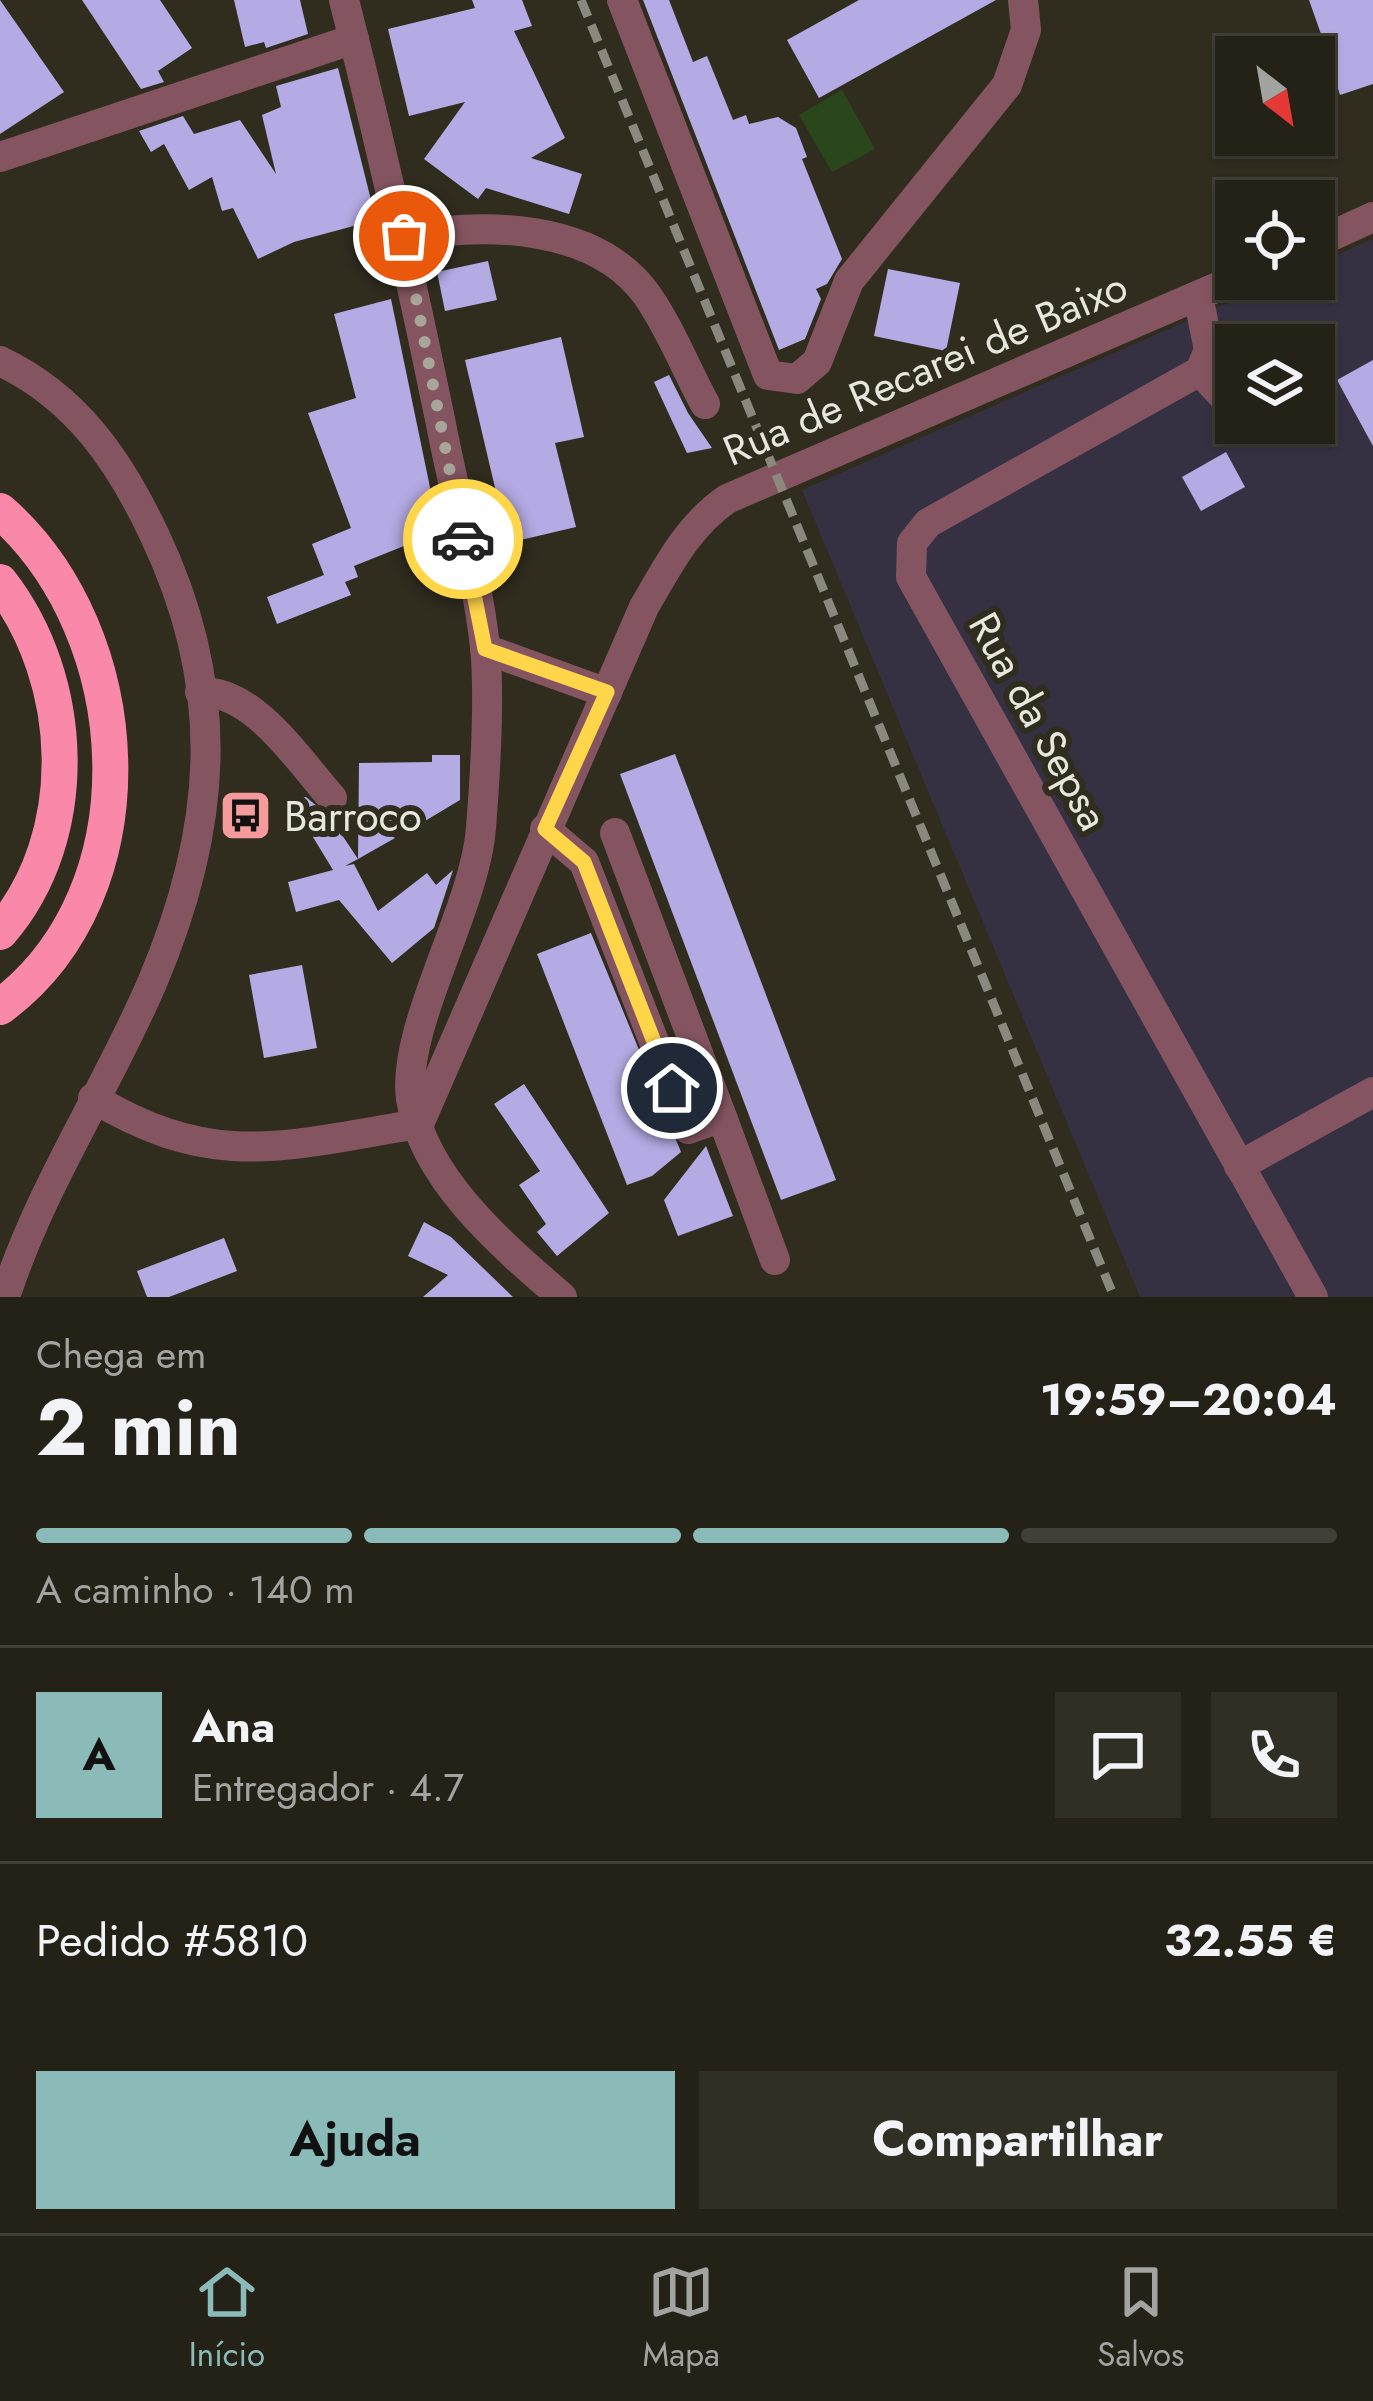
<!DOCTYPE html>
<html lang="pt">
<head>
<meta charset="utf-8">
<style>
  body { margin:0; font-family:Jost,sans-serif; background:#302f24; color:#f1f3f6; height:100vh; display:flex; flex-direction:column; font-size:45px; white-space:nowrap }
  * { box-sizing:border-box; margin:0 }
  p { font-size:39px; color:#a3a4a1 }
  .icon { flex:none; width:66px; height:66px; fill:none; stroke:currentColor; stroke-width:2; stroke-linecap:round; stroke-linejoin:round }
  .map { position:relative; height:1297px; overflow:hidden }
  .sheet { display:flex; flex-direction:column; background:#242217; flex:1 }
  .sheet>* { flex:none }
  .needle { width:78px; rotate:149deg }
  .tools { position:absolute; left:1215px; top:36px; display:grid; gap:24px }
  .tools a { display:grid; place-items:center; width:120px; height:120px; border-radius:0px; background:#242217; box-shadow:0 3px 9px #0004,0 0 0 3px #413f36; font-size:60px }
  .pin { position:absolute; display:grid; place-items:center; width:102px; height:102px; color:#fff; margin:-51px; border:6px solid #fff; border-radius:50%; box-shadow:0 3px 12px #0007 }
  .courier { position:absolute; display:grid; place-items:center; width:120px; height:120px; margin:-60px; border:9px solid #ffd54a; border-radius:50%; background:#fff; color:#222; box-shadow:0 3px 15px #0007 }
  .overview em { font-style:normal; font-weight:700 }
  .overview div { display:flex; flex-direction:column-reverse }
  .overview { display:flex; align-items:center; justify-content:space-between; height:204px; padding:0 36px }
  h1 { font-size:78px; font-weight:700; line-height:90px }
  .bar { display:grid; grid-template-columns:repeat(4,1fr); gap:18px 12px; align-content:center; height:144px; padding:0 36px }
  .bar i { height:15px; border-radius:9px; background:#413f36 }
  .bar .current { background:#8bbbb9 }
  .bar p { grid-column:span 4 }
  .line { display:flex; align-items:center; gap:30px; padding:0 36px; border-top:3px solid #413f36 }
  .line div { flex:1 }
  .round { display:grid; place-items:center; flex:none; width:126px; height:126px; border-radius:0px; background:#302f24 }
  .action { display:flex; gap:24px; margin-top:auto; padding:24px 36px }
  .action a { flex:1; height:138px; border-radius:0px; background:#8bbbb9; color:#111; font-size:48px; font-weight:700; line-height:138px; text-align:center }
  .action a+a { background:#302f24; color:#f1f3f6 }
  .tab-bar { display:flex; justify-content:space-around; align-items:center; height:168px; border-top:3px solid #413f36; background:#242217; font-size:33px; color:#a3a4a1 }
  .tab-bar a { display:grid; justify-items:center; gap:6px }
  .tab-bar .current { color:#8bbbb9 }
  .map>svg:first-child { display:block }
</style>
</head>
<body>
<div class="map">
<svg width="1373" height="1297" viewBox="0 0 1373 1297">
  <rect width="100%" height="100%" fill="#302d1f"/>
  <path fill="#363142" fill-rule="evenodd" d="M1373,239V1297H1140L802,490L1283,279H1314V265ZM1236,345H1314V423H1236Z"/>
  <path fill="#2a471c" d="M842,90L875,149L832,172L799,115Z"/>
  <g fill="#b4abe4">
    <path d="M0,0L64,92L0,134Z"/>
    <path d="M82,0H160L192,48L158,71L164,82L141,89Z"/>
    <path d="M234,0H300L308,34L266,48L264,42L245,47Z"/>
    <path d="M472,0H522L532,26L514,31L565,138L531,158L582,174L569,214L486,188L478,199L424,159L465,102L409,116L388,29L475,8Z"/>
    <path d="M643,0H669L693,62L707,56L733,120L746,115L749,124L778,117L796,128L807,157L802,159L842,259L827,284L816,289L821,299L805,339L779,350Z"/>
    <path d="M859,0H996L819,98L787,40Z"/>
    <path d="M1309,0H1373V84L1340,95L1328,57H1266V51L1321,34Z"/>
    <path d="M338,68L376,220L294,242L258,259L233,208L222,211L212,177L189,190L164,144L151,152L139,131L183,116L194,134L240,120L276,174L262,115L281,107L276,86Z"/>
    <path d="M488,261L497,300L445,311L437,272Z"/>
    <path d="M888,269L960,283L946,351L874,336Z"/>
    <path d="M391,299L432,497L444,530L354,566L358,577L345,582L351,595L277,624L267,597L324,575L312,544L351,528L308,413L356,398L334,314Z"/>
    <path d="M561,337L584,437L555,443L576,527L508,543L465,360Z"/>
    <path d="M1373,360V446L1337,380Z"/>
    <path d="M669,375L688,413L712,448L687,453L654,382Z"/>
    <path d="M1226,452L1245,487L1201,511L1182,477Z"/>
    <path d="M675,754L836,1180L781,1200L620,774Z"/>
    <path d="M432,755H460V800L425,821H367L395,838L358,859L359,763L432,762Z"/>
    <path d="M306,797L330,817L358,859L345,866L354,864L378,911L427,873L436,885L453,870L434,928L392,963L339,900L296,912L288,882L333,870L291,801Z"/>
    <path d="M591,933L681,1152L652,1176L627,1185L537,954Z"/>
    <path d="M302,965L317,1048L264,1058L249,975Z"/>
    <path d="M524,1084L609,1213L557,1256L537,1232L546,1224L519,1185L540,1171L494,1104Z"/>
    <path d="M706,1146L733,1216L678,1236L664,1200Z"/>
    <path d="M424,1222L451,1237L513,1297H423L448,1275L408,1256Z"/>
    <path d="M224,1238L237,1271L169,1297H147L137,1271Z"/>
  </g>
  <g fill="none" stroke-linecap="round" stroke-linejoin="round">
    <g stroke="#845561" stroke-width="30">
      <path d="M344,0C380,141 412,282 441,424C455,498 477,573 485,647C490,697 485,777 481,828C475,909 401,1027 411,1099C423,1179 504,1247 562,1297"/>
      <path d="M622,0L768,375L797,379L817,362L849,281L1007,85L1026,30L1023,0"/>
      <path d="M0,157L354,39"/>
      <path d="M404,237C483,222 595,223 647,295C670,328 686,369 705,404"/>
      <path d="M1314,244L1373,217"/>
      <path d="M1198,296L1209,350L1200,371L928,523L912,543L911,577L1313,1297"/>
      <path d="M0,361C76,397 119,460 154,534C228,689 218,828 152,983C106,1090 41,1186 5,1297"/>
      <path d="M1200,371L1224,397"/>
      <path d="M485,649L607,693"/>
      <path d="M200,692C254,690 299,761 332,798"/>
      <path d="M545,829L584,862L688,1129L722,1117L775,1260"/>
      <path d="M615,833L722,1117"/>
      <path d="M93,1098C216,1172 286,1145 419,1124L644,607C668,566 687,527 727,499L1236,279"/>
      <path d="M1239,1166L1373,1092"/>
    </g>
    <g stroke="#fa89a9" stroke-width="36">
      <path d="M0,511C139,633 155,892 0,1007"/>
      <path d="M0,582C76,680 83,836 0,932"/>
    </g>
    <path stroke="#8b897d" stroke-width="9" stroke-dasharray="18 9" stroke-linecap="butt" d="M581,0L1114,1297"/>
  </g>
  <g fill="none" stroke-linecap="round" stroke-linejoin="round">
    <path stroke="#a8a59a" stroke-width="12" stroke-dasharray="0 21.6" d="M404,236L463,539"/>
    <path stroke="#ffd54a" stroke-width="15" d="M463,539L485,649L607,692L545,829L584,862L672,1088"/>
  </g>
  <defs>
    <symbol id="bus-square" viewBox="-11 -11 22 22"><rect x="-9" y="-9" width="18" height="18" rx="4" fill="#f59b9b" stroke="#302d1f"/><path d="M-5-6H5V4H4V6H2V4H-2V6H-4V4H-5ZM-3.5-4V0h7V-4ZM-3.5 1.2v1.5H-2V1.2ZM2 1.2v1.5H3.5V1.2Z" fill="#111"/></symbol>
  </defs>
  <g fill-rule="evenodd">
    <use href="#bus-square" x="216" y="786" width="59" height="59"/>
  </g>
  <g text-anchor="middle" stroke-width="12" stroke-linejoin="round" paint-order="stroke">
    <g font-size="42" fill="#e8e6dd" stroke="#302d1f">
      <text transform="translate(925 368) rotate(-23)" y="15">Rua de Recarei de Baixo</text>
      <text transform="translate(1039 721) rotate(61)" y="15">Rua da Sepsa</text>
    </g>
    <g font-size="42" fill="#e8e6dd" stroke="#302d1f" text-anchor="start">
      <text x="284" y="831">Barroco</text>
    </g>
  </g>
</svg>
<div class="tools">
<a><svg class="needle" viewBox="-14 -14 28 28"><path d="M0-13l5 13h-10z" fill="#e53935"/><path d="M0 13l5-13h-10z" fill="#a3a4a1"/></svg></a>
<a><svg class="icon" aria-label="locate" viewBox="0 0 24 24"><circle cx="12" cy="12" r="6"/><path d="M12 2v4M12 18v4M2 12h4M18 12h4"/></svg></a>
<a><svg class="icon" aria-label="layers" viewBox="0 0 24 24"><path d="M12 4l9 5-9 5-9-5zM3 14l9 5 9-5"/></svg></a>
</div>
<div class="pin" style="left:404px;top:236px;background:#ea580c"><svg class="icon" aria-label="bag" viewBox="0 0 24 24"><path d="M5 8h14l-1 12H6zM9 8a3 3 0 0 1 6 0"/></svg></div>
<div class="pin" style="left:672px;top:1088px;background:#1f2937"><svg class="icon" aria-label="home" viewBox="0 0 24 24"><path d="M3 11l9-7 9 7M6 9v11h12V9"/></svg></div>
<div class="courier" style="left:463px;top:539px"><svg class="icon" aria-label="car" viewBox="0 0 24 24"><path d="M5 17H2v-5l4-1 3-4h7l3 4 3 1v5h-3M9 17h6M6 11h13"/><circle cx="7" cy="17" r="2"/><circle cx="17" cy="17" r="2"/></svg></div>
</div>
<section class="sheet">
<div class="overview"><div><h1>2 min</h1><p>Chega em</p></div><em>19:59–20:04</em></div>
<div class="bar"><i class="current"></i><i class="current"></i><i class="current"></i><i></i><p>A caminho · 140 m</p></div>
<div class="line" style="height:216px"><b class="round" style="background:#8bbbb9;color:#111">A</b><div><b>Ana</b><p>Entregador · 4.7</p></div><a class="round"><svg class="icon" aria-label="chat" viewBox="0 0 24 24"><path d="M4 5h16v11H9l-5 4z"/></svg></a><a class="round"><svg class="icon" aria-label="phone" viewBox="0 0 24 24"><path d="M5 4h4l2 5-3 2q2 4 5 5l2-3 5 2v4C11 20 4 13 5 4z"/></svg></a></div>
<div class="line" style="height:156px"><div>Pedido #5810</div><b>32.55 €</b></div>
<div class="action"><a>Ajuda</a><a>Compartilhar</a></div>
</section>
<nav class="tab-bar">
<a class="current"><svg class="icon" aria-label="home" viewBox="0 0 24 24"><path d="M3 11l9-7 9 7M6 9v11h12V9"/></svg>Início</a>
<a><svg class="icon" aria-label="map" viewBox="0 0 24 24"><path d="M3 6l6-2 6 2 6-2v14l-6 2-6-2-6 2zM9 4v14M15 6v14"/></svg>Mapa</a>
<a><svg class="icon" aria-label="saved" viewBox="0 0 24 24"><path d="M7 4h10v16l-5-4-5 4z"/></svg>Salvos</a>
</nav>
</body>
</html>
